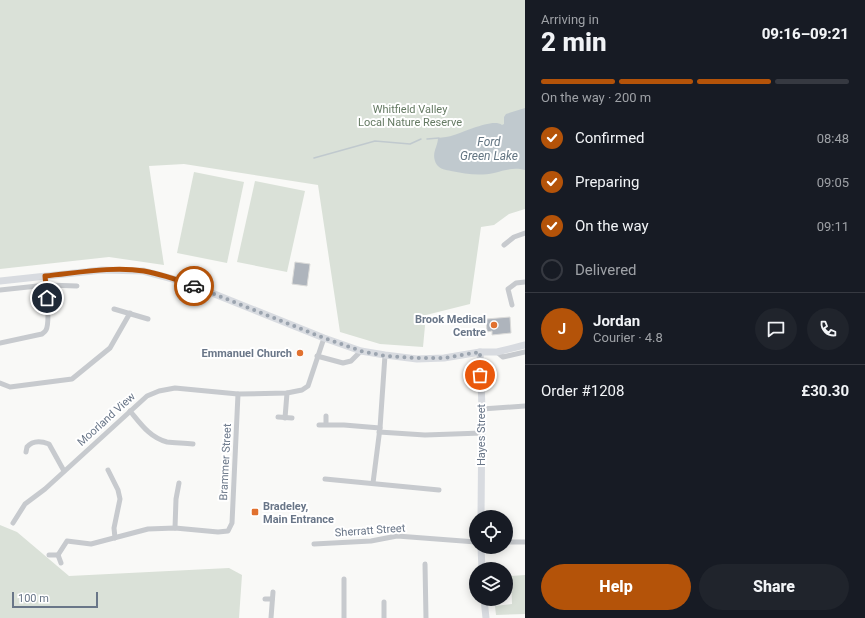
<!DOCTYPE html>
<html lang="en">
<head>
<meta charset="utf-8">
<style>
  body { margin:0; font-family:Roboto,sans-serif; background:#20242c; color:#f1f3f6; height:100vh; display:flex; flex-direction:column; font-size:15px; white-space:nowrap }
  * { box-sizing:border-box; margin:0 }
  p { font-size:13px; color:#9ea1a6 }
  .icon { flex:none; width:22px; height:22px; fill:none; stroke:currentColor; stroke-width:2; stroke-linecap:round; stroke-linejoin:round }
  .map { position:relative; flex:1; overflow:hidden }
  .panel { display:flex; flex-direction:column; background:#171b24; width:340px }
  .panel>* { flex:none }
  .tools { position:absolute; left:469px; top:510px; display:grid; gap:8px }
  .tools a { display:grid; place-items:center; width:44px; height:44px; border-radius:50%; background:#171b24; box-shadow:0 2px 10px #0003; font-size:20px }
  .scale { position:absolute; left:12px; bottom:10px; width:86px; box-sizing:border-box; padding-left:4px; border:2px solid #697688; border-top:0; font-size:11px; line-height:14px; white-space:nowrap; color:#697688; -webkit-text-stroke:3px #fff; paint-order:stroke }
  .pin { position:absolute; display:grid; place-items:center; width:34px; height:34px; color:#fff; margin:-17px; border:2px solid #fff; border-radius:50%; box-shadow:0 1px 4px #0007 }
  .courier { position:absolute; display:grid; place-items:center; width:40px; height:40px; margin:-20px; border:3px solid #b45309; border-radius:50%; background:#fff; color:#222; box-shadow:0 1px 5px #0007 }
  .overview em { font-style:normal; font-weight:800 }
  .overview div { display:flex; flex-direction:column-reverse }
  .overview { display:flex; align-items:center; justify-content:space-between; height:68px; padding:0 16px }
  h1 { font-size:26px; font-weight:800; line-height:30px }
  .bar { display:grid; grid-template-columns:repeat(4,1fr); gap:6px 4px; align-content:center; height:48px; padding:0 16px }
  .bar i { height:5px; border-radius:3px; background:#363941 }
  .bar .selected { background:#b45309 }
  .bar p { grid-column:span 4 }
  .line { display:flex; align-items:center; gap:10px; padding:0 16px; border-top:1px solid #363941 }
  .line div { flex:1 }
  .round { display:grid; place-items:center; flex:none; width:42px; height:42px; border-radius:21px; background:#20242c }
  ol { padding:0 16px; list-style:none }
  li { display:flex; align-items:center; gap:12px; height:44px }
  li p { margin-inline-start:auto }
  li .icon { padding:4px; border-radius:50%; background:#b45309; color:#fff; stroke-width:4 }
  li:last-child { color:#9ea1a6 }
  li i { width:22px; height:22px; border:2px solid #363941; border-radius:50% }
  .button { display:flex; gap:8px; margin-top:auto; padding:8px 16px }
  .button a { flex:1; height:46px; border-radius:24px; background:#b45309; color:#fff; font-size:16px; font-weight:800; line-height:46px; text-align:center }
  .button a+a { background:#20242c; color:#f1f3f6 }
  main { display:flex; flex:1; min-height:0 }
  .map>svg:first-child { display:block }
</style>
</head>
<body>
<main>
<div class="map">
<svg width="525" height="618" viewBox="0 0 525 618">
  <rect width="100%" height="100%" fill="#f9f9f7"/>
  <g fill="#dae1d8">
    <path d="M0,0H525V209L509,214L494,225L481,227L470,304L426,315L423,347L380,344L340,332L318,185L184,164L149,166L164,265L109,257L0,269Z"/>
    <path d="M194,172L244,182L227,263L177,253Z"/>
    <path d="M255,181L305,191L287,272L237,262Z"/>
    <path d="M0,525L17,532L69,576L229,568L242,575L239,618H0Z"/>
    <path d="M525,575V614L496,615L495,606L512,604L511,576Z"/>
  </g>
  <path fill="#c0c9ce" d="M525,108V170C514,167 505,170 494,173C480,176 465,174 451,171C446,170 440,169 437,165C430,154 438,147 438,138C443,137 449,137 454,135C465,132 493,118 502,125L504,124V117L506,114Z"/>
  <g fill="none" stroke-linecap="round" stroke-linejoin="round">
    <g stroke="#c0c9ce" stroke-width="1.5">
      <path d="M427,139L439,138"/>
      <path d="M314,158L375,141L410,144L421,139"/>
    </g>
  </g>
  <g fill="#aeb4bc" stroke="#dbdbd9">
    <path d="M295,262L310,264L307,286L292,284Z"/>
    <path d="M510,317L511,333L492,335V331L487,332L486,319Z"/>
  </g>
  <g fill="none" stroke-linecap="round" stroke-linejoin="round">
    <g stroke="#c7cace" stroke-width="5">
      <path d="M504,245L514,237L525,233"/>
      <path d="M0,290L47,285L77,286"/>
      <path d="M512,305L508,289L516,283L525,282"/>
      <path d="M114,309L148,319"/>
      <path d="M0,343L42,334C43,333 45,332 46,330C50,323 47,285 45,276"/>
      <path d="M497,352L503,357L525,352"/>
      <path d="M317,356L343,363L351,361L361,351"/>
      <path d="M0,383L10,387L72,379L110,348L130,313"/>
      <path d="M482,409L525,406"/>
      <path d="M130,411C140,423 150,438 167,442C175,443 184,443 193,444"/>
      <path d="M278,417L292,418"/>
      <path d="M285,418L287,393"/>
      <path d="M326,424V416"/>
      <path d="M319,425H344L380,428"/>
      <path d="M379,432L425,435L482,433"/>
      <path d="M26,452L27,447C33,440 41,441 49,444L64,471"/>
      <path d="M108,470L118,490L120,499L114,528L115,538"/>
      <path d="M325,479L439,490"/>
      <path d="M373,483L380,428L385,355"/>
      <path d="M13,523L25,504L45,489L147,396L159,391L175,388L238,394L287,393L302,390L308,386L324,338"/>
      <path d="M175,528L176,499L179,483"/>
      <path d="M506,542H525"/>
      <path d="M314,544L371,541L397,536L476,542"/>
      <path d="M49,555H58"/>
      <path d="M58,555L67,541L91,544L148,529L175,528L218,532L228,531L232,523L238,394"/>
      <path d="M58,555L61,563"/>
      <path d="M425,564L426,618"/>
      <path d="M344,579V618"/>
      <path d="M265,599H272"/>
      <path d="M271,618L273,592"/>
      <path d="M384,618V602"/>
    </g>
    <g stroke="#d8dbe0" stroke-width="7">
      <path d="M0,281L102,270L143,271L173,279L197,287L324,338L361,351L385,355L417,359L444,358L480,352H497L525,345"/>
      <path d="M480,352L482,409L481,517"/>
      <path d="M481,547L482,569"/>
      <path d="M484,599L486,618"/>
    </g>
  </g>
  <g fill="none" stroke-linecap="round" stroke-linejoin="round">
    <path stroke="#9ba4af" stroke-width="4" stroke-dasharray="0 7.2" d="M194,286L324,338L361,351L385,356L417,358H444L480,352V375"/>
    <path stroke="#b45309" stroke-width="5" d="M47,298L45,276C77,273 112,266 144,271C161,274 178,280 194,286"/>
  </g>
  <g fill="#e1712f" stroke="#fff" stroke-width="1.5">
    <circle cx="494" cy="325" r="4"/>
    <circle cx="300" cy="353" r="4"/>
    <rect x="251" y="508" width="8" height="8" rx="2"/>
  </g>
  <g text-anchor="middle" stroke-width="4" stroke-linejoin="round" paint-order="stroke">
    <g font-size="11" fill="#657a63" stroke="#fff">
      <text x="410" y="113">Whitfield Valley<tspan x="410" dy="13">Local Nature Reserve</tspan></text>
    </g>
    <g font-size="11" font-weight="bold" fill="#697688" stroke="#fff" text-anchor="end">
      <text x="486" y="323">Brook Medical<tspan x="486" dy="13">Centre</tspan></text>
      <text x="292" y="357">Emmanuel Church</text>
      <text x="263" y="510" text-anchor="start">Bradeley,<tspan x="263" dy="13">Main Entrance</tspan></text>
    </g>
    <g font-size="11" fill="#697688" stroke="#fff">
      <text transform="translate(106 419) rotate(-42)" y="4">Moorland View</text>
      <text transform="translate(481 435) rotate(-90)" y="4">Hayes Street</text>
      <text transform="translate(225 462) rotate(-87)" y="4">Brammer Street</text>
      <text transform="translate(370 530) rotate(-4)" y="4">Sherratt Street</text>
    </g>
    <g font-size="12" font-style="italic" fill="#647683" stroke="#fff">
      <text x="489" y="146">Ford<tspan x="489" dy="14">Green Lake</tspan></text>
    </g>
  </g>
</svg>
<div class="tools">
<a><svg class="icon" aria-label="locate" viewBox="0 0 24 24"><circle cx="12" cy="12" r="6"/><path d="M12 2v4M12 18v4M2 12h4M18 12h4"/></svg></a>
<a><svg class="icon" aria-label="layers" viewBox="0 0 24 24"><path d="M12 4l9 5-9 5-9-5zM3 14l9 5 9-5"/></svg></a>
</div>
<div class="scale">100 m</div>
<div class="pin" style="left:480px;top:375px;background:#ea580c"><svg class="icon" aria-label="bag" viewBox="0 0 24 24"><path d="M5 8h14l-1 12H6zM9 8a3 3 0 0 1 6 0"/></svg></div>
<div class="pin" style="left:47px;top:298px;background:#1f2937"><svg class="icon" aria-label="home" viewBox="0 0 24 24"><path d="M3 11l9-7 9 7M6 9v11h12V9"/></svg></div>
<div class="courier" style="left:194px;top:286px"><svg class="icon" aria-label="car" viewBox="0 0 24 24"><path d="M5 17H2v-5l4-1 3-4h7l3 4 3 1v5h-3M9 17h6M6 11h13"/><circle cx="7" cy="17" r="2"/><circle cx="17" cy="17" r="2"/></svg></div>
</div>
<section class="panel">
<div class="overview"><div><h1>2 min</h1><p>Arriving in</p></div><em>09:16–09:21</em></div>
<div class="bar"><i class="selected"></i><i class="selected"></i><i class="selected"></i><i></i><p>On the way · 200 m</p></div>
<ol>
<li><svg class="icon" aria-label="check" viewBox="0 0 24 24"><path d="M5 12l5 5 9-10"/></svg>Confirmed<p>08:48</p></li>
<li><svg class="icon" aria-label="check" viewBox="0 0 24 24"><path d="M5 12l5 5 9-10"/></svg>Preparing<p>09:05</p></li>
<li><svg class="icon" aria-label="check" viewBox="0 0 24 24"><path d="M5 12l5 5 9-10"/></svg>On the way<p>09:11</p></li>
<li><i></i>Delivered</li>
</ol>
<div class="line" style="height:72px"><b class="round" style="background:#b45309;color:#fff">J</b><div><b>Jordan</b><p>Courier · 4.8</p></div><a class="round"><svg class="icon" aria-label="chat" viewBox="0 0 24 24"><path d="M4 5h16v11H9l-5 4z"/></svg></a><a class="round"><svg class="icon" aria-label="phone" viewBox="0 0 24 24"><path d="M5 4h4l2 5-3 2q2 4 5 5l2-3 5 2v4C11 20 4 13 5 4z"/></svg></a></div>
<div class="line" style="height:52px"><div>Order #1208</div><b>£30.30</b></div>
<div class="button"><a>Help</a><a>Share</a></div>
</section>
</main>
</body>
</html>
